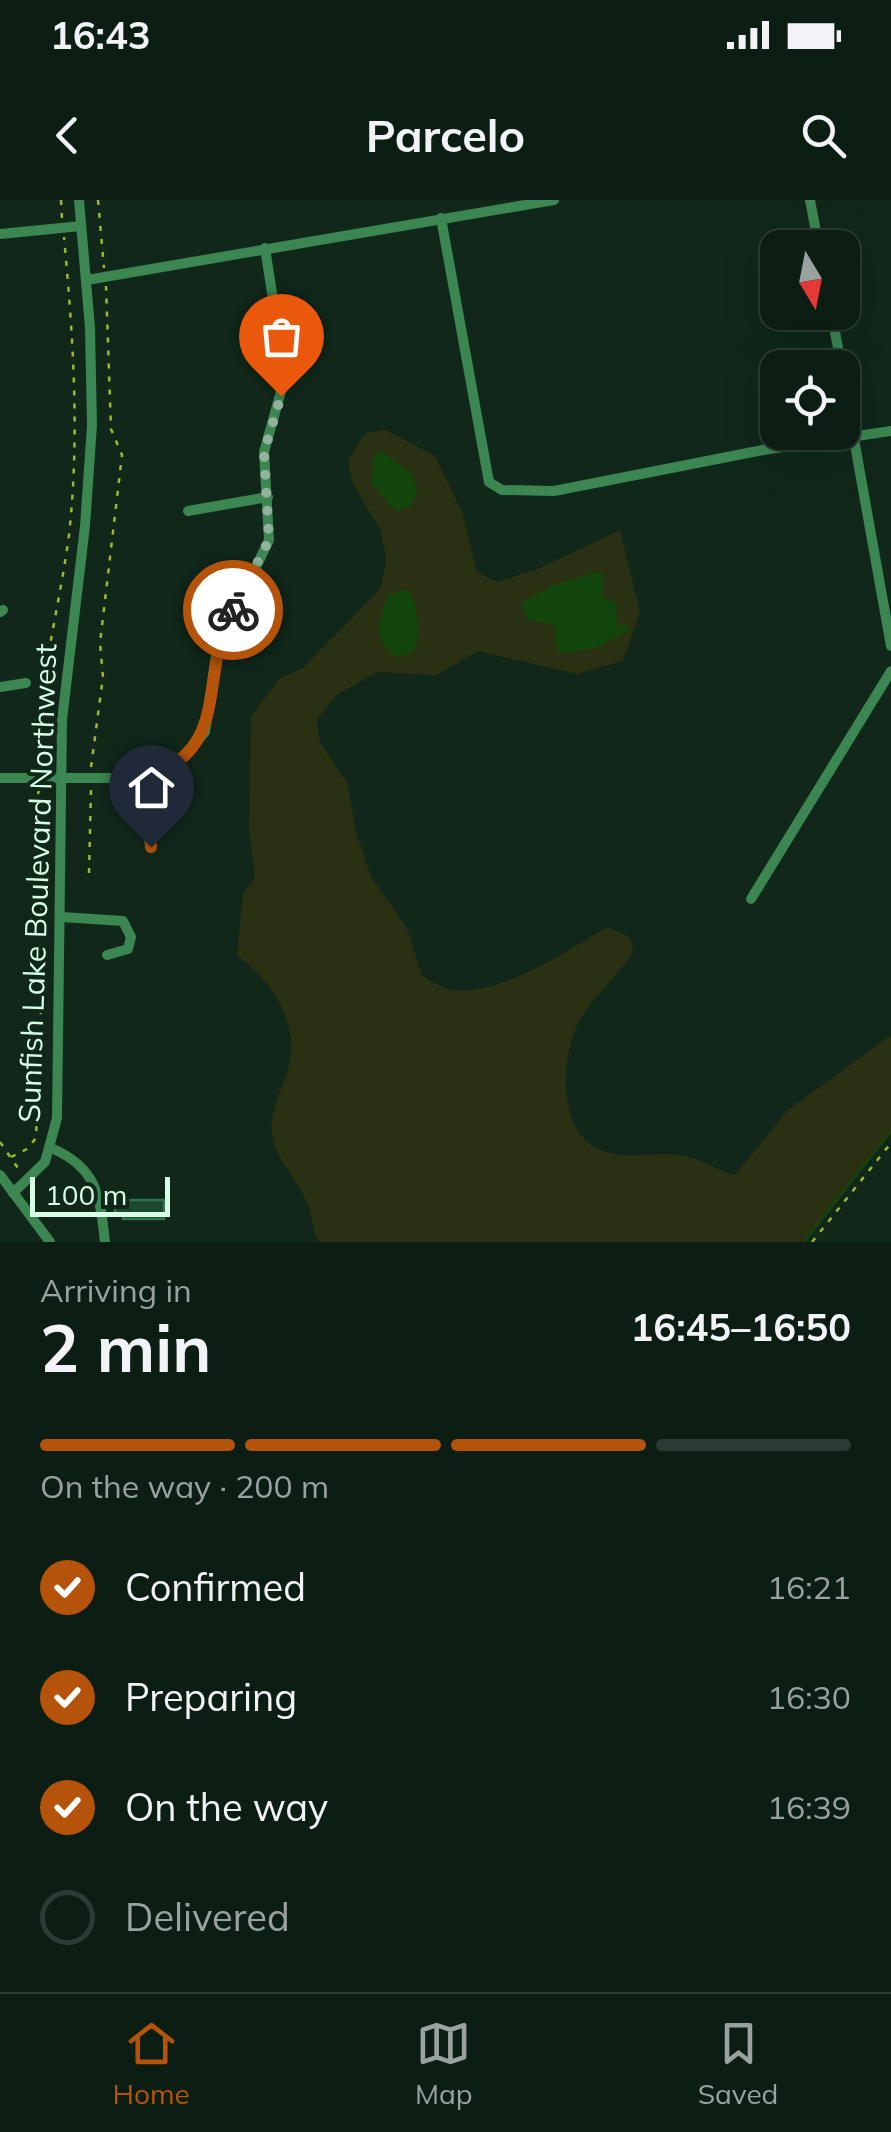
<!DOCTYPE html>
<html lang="en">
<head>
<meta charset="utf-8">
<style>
  body { margin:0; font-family:Mulish,sans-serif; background:#1a2a22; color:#f1f3f6; height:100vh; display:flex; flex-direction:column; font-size:38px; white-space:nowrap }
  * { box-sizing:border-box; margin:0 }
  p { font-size:32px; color:#9aa2a0 }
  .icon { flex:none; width:55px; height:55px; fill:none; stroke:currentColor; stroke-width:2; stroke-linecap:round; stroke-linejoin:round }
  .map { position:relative; height:1042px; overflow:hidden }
  .sheet { display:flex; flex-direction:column; background:#0c1d14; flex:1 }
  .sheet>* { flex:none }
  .needle { width:65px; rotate:170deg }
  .fabs { position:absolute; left:760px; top:30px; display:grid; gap:20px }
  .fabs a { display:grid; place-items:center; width:100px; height:100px; border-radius:20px; background:#0c1d14; box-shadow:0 10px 40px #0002,0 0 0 2px #2c3b34; font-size:50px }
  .scale { position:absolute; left:30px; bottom:25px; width:140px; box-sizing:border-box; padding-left:10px; border:5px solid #d6ffe5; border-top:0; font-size:28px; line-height:35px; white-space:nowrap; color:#d6ffe5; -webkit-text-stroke:8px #10271a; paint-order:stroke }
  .pin { position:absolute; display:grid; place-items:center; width:85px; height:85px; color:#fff; margin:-102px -42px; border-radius:50% 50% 50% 0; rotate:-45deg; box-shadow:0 0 10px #0007 }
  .pin .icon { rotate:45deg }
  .courier { position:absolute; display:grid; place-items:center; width:100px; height:100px; margin:-50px; border:8px solid #b45309; border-radius:50%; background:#fff; color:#222; box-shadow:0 2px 12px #0007 }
  .summary em { font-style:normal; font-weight:700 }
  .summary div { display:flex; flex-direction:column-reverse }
  .summary { display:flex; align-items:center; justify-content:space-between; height:170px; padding:0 40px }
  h1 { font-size:65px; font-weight:700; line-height:75px }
  .bar { display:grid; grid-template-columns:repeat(4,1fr); gap:15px 10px; align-content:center; height:120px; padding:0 40px }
  .bar i { height:12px; border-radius:8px; background:#2c3b34 }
  .bar .active { background:#b45309 }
  .bar p { grid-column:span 4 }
  ol { padding:0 40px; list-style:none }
  li { display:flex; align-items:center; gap:30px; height:110px }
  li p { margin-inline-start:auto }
  li .icon { padding:10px; border-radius:50%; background:#b45309; color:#fff; stroke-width:4 }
  li:last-child { color:#9aa2a0 }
  li i { width:55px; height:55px; border:5px solid #2c3b34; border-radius:50% }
  .status { display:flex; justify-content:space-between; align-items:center; height:70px; padding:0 50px; background:#0c1d14; direction:ltr }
  .status svg { height:28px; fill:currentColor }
  header { display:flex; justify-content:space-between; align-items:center; height:130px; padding:0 40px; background:#0c1d14; font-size:45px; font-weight:700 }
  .tab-bar { display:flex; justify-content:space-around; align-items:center; height:140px; border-top:2px solid #2c3b34; background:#0c1d14; font-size:28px; color:#9aa2a0 }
  .tab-bar a { display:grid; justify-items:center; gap:5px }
  .tab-bar .active { color:#b45309 }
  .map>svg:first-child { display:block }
</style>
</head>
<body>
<div class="status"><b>16:43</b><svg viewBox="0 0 49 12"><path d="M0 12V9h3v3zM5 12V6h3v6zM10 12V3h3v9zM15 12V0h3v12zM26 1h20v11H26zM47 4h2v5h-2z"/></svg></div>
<header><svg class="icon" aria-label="back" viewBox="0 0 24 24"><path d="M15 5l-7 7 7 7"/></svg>Parcelo<svg class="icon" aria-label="search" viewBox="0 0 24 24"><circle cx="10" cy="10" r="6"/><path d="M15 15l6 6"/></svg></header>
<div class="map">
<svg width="891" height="1042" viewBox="0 0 891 1042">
  <rect width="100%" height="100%" fill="#10271a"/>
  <path fill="#2a3113" d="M386,230L435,256L462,312L477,372L497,382L540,368L620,330L640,412L623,461L577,474L478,451L437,475L377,472L338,494L317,519L320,542L348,585L355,628L371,677L407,728L422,776C432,781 446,791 457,791C510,791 563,752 608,727L631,738L633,753C618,774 599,792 584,813C560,847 554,932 601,950C626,960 659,951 685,956C700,958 717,971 735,975L788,910L891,835V931L804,1042H319C312,1028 312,1012 305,998C296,980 279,962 274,943C264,911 289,883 291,853C294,812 267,778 237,755L243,694L255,678L249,629L251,517L279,479L303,468L381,388L386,360L381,331L352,282L348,260L366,233Z"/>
  <g fill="#11450b">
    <path d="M380,251L413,274L417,294L409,307L396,311L372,285L374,256Z"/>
    <path d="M592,373L603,374L602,396L615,403L618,425L629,426L628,430L596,448L563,453L557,450L554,425L529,420L520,404L553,385Z"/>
    <path d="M403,390L409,391C419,408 421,432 414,450L398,458C372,446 378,415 389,395Z"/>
  </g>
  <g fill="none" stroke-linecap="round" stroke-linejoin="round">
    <path stroke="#11450b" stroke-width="2.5" d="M804,1042L891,931"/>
  </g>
  <path fill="#1c4830" stroke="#2e744e" stroke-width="2.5" d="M123,1000H164V1019H123V1015L115,1014V1004L123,1005Z"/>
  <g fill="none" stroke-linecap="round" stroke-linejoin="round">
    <g stroke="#9eb830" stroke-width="2.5" stroke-dasharray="5 8" stroke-linecap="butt">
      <path d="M61,0L62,19"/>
      <path d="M98,0L104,68"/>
      <path d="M91,567L103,477L100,443L122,255L111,229L106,86"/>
      <path d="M39,570C35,493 59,412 69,335C80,235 73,136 64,37"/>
      <path d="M89,673L91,590"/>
      <path d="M0,942L22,974"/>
      <path d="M11,957L27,949L36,938L42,782L41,627L36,599L40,588"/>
      <path d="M812,1042L891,943"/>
    </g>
    <g stroke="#3b8651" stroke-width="10">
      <path d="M810,0L819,48"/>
      <path d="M441,18L489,282L502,290L554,291L763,250L891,231"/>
      <path d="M0,34L81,26"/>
      <path d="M87,80L554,0"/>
      <path d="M831,112L842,168"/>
      <path d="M842,172L891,446"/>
      <path d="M188,311L268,297"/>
      <path d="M0,412L3,410"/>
      <path d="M0,487L26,483"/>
      <path d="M0,578H143L178,563L205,532L217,448L269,340L264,252L285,177L265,48"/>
      <path d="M143,578L151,647"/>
      <path d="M751,699L891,471"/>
      <path d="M62,717L123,721L131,737L128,749L107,755"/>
      <path d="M51,948C97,967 100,996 105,1042"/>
      <path d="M0,975L50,1042"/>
      <path d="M13,993L45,962L57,918L62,520L85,326L92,225L90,128L79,0"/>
    </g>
  </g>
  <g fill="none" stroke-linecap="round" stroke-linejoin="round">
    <path stroke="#91b39e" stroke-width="10" stroke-dasharray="0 18" d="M233,410L269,340L264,252L281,196"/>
    <path stroke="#b45309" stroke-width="12" d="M151,647L144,578C234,550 197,476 233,410"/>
  </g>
  <g text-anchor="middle" stroke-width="8" stroke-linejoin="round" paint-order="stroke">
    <g font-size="30" fill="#d6ffe5" stroke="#10271a">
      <text transform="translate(38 683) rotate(-88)" y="10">Sunfish Lake Boulevard Northwest</text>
    </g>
  </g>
</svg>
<div class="fabs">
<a><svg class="needle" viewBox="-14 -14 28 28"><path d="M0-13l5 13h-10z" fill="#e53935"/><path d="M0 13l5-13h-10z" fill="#9aa2a0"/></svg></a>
<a><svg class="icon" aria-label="locate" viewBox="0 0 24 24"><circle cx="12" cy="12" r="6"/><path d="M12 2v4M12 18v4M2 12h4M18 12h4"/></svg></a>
</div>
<div class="scale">100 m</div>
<div class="pin" style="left:281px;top:196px;background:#ea580c"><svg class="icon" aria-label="bag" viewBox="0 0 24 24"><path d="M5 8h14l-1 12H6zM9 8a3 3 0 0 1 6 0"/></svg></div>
<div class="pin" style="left:151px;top:647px;background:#1f2937"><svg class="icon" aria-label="home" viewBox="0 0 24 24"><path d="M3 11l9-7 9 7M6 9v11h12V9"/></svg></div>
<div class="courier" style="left:233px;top:410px"><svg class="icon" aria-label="bike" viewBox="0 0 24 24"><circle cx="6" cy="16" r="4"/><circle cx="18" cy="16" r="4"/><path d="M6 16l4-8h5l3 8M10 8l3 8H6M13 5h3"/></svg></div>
</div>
<section class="sheet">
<div class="summary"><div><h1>2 min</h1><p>Arriving in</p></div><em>16:45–16:50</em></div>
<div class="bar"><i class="active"></i><i class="active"></i><i class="active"></i><i></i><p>On the way · 200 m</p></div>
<ol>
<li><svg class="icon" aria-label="check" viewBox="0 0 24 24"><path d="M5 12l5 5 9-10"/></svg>Confirmed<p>16:21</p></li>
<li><svg class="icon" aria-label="check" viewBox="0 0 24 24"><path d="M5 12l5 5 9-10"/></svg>Preparing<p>16:30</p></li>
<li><svg class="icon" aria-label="check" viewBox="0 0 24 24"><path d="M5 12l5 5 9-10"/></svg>On the way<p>16:39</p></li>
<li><i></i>Delivered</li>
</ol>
</section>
<nav class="tab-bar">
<a class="active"><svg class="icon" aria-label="home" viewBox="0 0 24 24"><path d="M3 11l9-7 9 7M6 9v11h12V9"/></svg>Home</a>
<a><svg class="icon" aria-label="map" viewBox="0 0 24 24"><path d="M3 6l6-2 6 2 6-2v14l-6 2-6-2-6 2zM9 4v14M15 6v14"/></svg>Map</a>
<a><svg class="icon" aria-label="saved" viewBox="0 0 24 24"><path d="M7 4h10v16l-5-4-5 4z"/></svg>Saved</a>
</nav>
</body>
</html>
